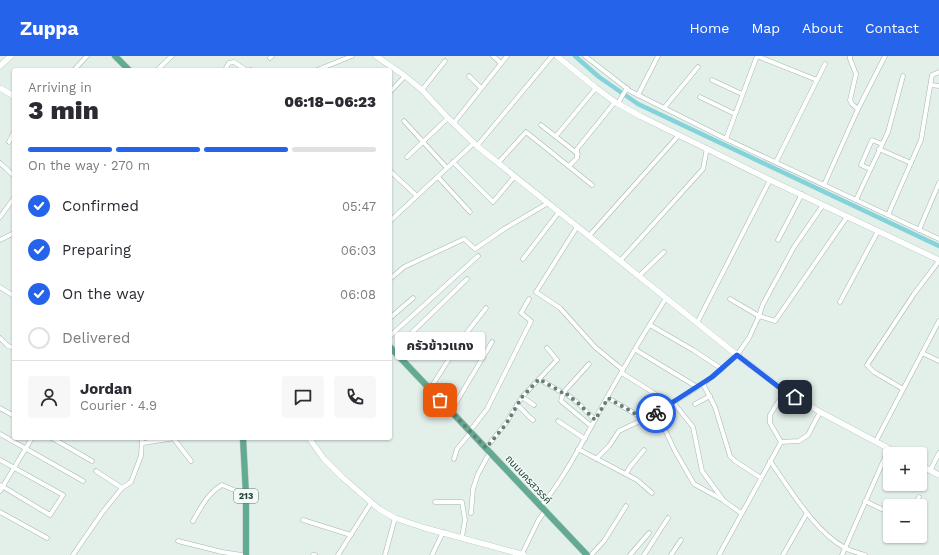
<!DOCTYPE html>
<html lang="en">
<head>
<meta charset="utf-8">
<style>
  body { margin:0; font-family:"Work Sans","Noto Sans Thai",sans-serif; background:#f7f7f7; color:#2b2b33; height:100vh; display:flex; flex-direction:column; font-size:15px; white-space:nowrap }
  * { box-sizing:border-box; margin:0 }
  p { font-size:13px; color:#7c7c81 }
  .icon { flex:none; width:22px; height:22px; fill:none; stroke:currentColor; stroke-width:2; stroke-linecap:round; stroke-linejoin:round }
  .map { position:relative; flex:1; overflow:hidden }
  .side { position:absolute; left:12px; top:12px; width:380px; height:372px; display:flex; flex-direction:column; background:#fff; border-radius:4px; box-shadow:0 1px 3px #0004 }
  .side>* { flex:none }
  .tools { position:absolute; left:883px; top:391px; display:grid; gap:8px }
  .tools a { display:grid; place-items:center; width:44px; height:44px; border-radius:4px; background:#fff; box-shadow:0 1px 3px #0004; font-size:20px }
  .pin { position:absolute; display:grid; place-items:center; width:34px; height:34px; color:#fff; margin:-17px; border-radius:8px; box-shadow:0 2px 6px #0006 }
  .courier { position:absolute; display:grid; place-items:center; width:40px; height:40px; margin:-20px; border:3px solid #2563eb; border-radius:50%; background:#fff; color:#222; box-shadow:0 1px 5px #0007 }
  .bubble { position:absolute; height:28px; border-radius:4px; background:#fff; box-shadow:0 1px 3px #0004; font-size:13px; font-weight:800; line-height:28px; text-align:center }
  .headline em { font-style:normal; font-weight:800 }
  .headline div { display:flex; flex-direction:column-reverse }
  .headline { display:flex; align-items:center; justify-content:space-between; height:68px; padding:0 16px }
  h1 { font-size:26px; font-weight:800; line-height:30px }
  .bar { display:grid; grid-template-columns:repeat(4,1fr); gap:6px 4px; align-content:center; height:48px; padding:0 16px }
  .bar i { height:5px; border-radius:3px; background:#e1e1e2 }
  .bar .selected { background:#2563eb }
  .bar p { grid-column:span 4 }
  .line { display:flex; align-items:center; gap:10px; padding:0 16px; border-top:1px solid #e1e1e2 }
  .line div { flex:1 }
  .round { display:grid; place-items:center; flex:none; width:42px; height:42px; border-radius:4px; background:#f7f7f7 }
  ol { padding:0 16px; list-style:none }
  li { display:flex; align-items:center; gap:12px; height:44px }
  li p { margin-inline-start:auto }
  li .icon { padding:4px; border-radius:50%; background:#2563eb; color:#fff; stroke-width:4 }
  li:last-child { color:#7c7c81 }
  li i { width:22px; height:22px; border:2px solid #e1e1e2; border-radius:50% }
  header { display:flex; align-items:center; gap:24px; box-sizing:border-box; height:56px; padding:0 20px; background:#2563eb; color:#fff }
  header strong { font-size:19px }
  nav { display:flex; gap:22px; margin-inline-start:auto; font-size:14px }
  .map>svg:first-child { display:block }
</style>
</head>
<body>
<header>
<strong>Zuppa</strong>
<nav><a>Home</a><a>Map</a><a>About</a><a>Contact</a></nav>
</header>
<div class="map">
<svg width="939" height="499" viewBox="0 0 939 499">
  <rect width="100%" height="100%" fill="#e3efe9"/>
  <g fill="none" stroke-linecap="round" stroke-linejoin="round">
    <path stroke="#84d2da" stroke-width="4.5" d="M575,0L599,21L638,48L939,190"/>
    <defs>
      <g id="street">
        <path d="M493,0L501,7"/>
        <path d="M585,0L630,35L726,83L939,183"/>
        <path d="M757,0L817,24L825,8"/>
        <path d="M850,0V3L856,18L850,44L852,48L858,53"/>
        <path d="M270,2L272,0"/>
        <path d="M226,12L229,7L234,6L246,14"/>
        <path d="M74,14L87,0"/>
        <path d="M157,14L172,0"/>
        <path d="M250,14H251"/>
        <path d="M317,14L352,0"/>
        <path d="M469,20L481,32"/>
        <path d="M712,24L742,38"/>
        <path d="M931,29L939,30"/>
        <path d="M422,34L445,5"/>
        <path d="M390,36L405,20"/>
        <path d="M638,39L658,0"/>
        <path d="M700,41L735,58"/>
        <path d="M618,47L627,32"/>
        <path d="M664,52L698,11"/>
        <path d="M404,65L447,112"/>
        <path d="M453,68L507,0"/>
        <path d="M541,69L578,98"/>
        <path d="M556,80L596,32"/>
        <path d="M726,83L757,0"/>
        <path d="M9,86L14,76"/>
        <path d="M477,90L552,0"/>
        <path d="M879,93L911,107"/>
        <path d="M407,101L448,62"/>
        <path d="M453,106L493,146L515,120"/>
        <path d="M776,106L817,24"/>
        <path d="M0,107L14,120"/>
        <path d="M498,107L526,76L592,129"/>
        <path d="M569,110L577,102V93L615,46"/>
        <path d="M870,113L861,109L872,84L882,88"/>
        <path d="M390,115L417,140"/>
        <path d="M438,121L470,156"/>
        <path d="M824,129L858,53L885,0"/>
        <path d="M856,144L888,76L903,20"/>
        <path d="M888,159L921,84L932,19L939,16"/>
        <path d="M0,161L14,142"/>
        <path d="M390,165L474,87"/>
        <path d="M577,171L536,236L560,252L595,291L623,314"/>
        <path d="M919,174L939,127"/>
        <path d="M589,180L679,79"/>
        <path d="M0,184L14,177"/>
        <path d="M778,184L802,138"/>
        <path d="M523,203L559,156"/>
        <path d="M620,205L703,113L707,92"/>
        <path d="M639,220L664,196"/>
        <path d="M390,223L404,211L464,183L475,193L504,173L548,147"/>
        <path d="M0,231L14,240"/>
        <path d="M730,243L759,260L775,265L847,161"/>
        <path d="M840,246L878,175"/>
        <path d="M390,262L413,242"/>
        <path d="M697,267L770,124"/>
        <path d="M650,269L693,294L722,313"/>
        <path d="M390,280L478,200"/>
        <path d="M0,282L8,290L14,292"/>
        <path d="M394,294L467,223"/>
        <path d="M636,294L697,331"/>
        <path d="M922,297L939,305"/>
        <path d="M622,317L671,348"/>
        <path d="M539,323L563,337L561,345L591,370"/>
        <path d="M703,328L715,351L730,400L735,405L761,422"/>
        <path d="M430,333L461,284L486,252"/>
        <path d="M903,333L874,316L867,309L914,238L939,205"/>
        <path d="M785,335L770,359V367L781,386L799,385L808,379L820,356"/>
        <path d="M564,336L578,347L595,364"/>
        <path d="M563,337L589,308"/>
        <path d="M522,341L534,349"/>
        <path d="M608,342L639,360L641,364"/>
        <path d="M673,346L693,371L702,415L724,445L741,457"/>
        <path d="M695,348L710,340"/>
        <path d="M517,349C523,353 526,359 533,364"/>
        <path d="M0,352L14,360"/>
        <path d="M451,355L492,286"/>
        <path d="M657,357L675,395L694,428L723,444"/>
        <path d="M558,365L585,383"/>
        <path d="M470,375L487,353L531,265L521,257L529,243"/>
        <path d="M0,378L83,425"/>
        <path d="M52,382L92,405"/>
        <path d="M174,383L191,405"/>
        <path d="M876,385L939,265"/>
        <path d="M143,387L175,382"/>
        <path d="M486,392L506,367L522,341L557,304L547,292"/>
        <path d="M578,393L637,424L652,437"/>
        <path d="M454,403L457,393L471,376"/>
        <path d="M596,403L609,390L619,375L657,357L703,328L722,313L737,299L749,282L759,260L763,248L794,191L823,149"/>
        <path d="M0,404L63,439L50,459L0,429"/>
        <path d="M770,405C790,433 814,475 845,492C851,495 859,497 865,499"/>
        <path d="M96,415L122,432"/>
        <path d="M930,415L939,397"/>
        <path d="M626,418L630,411L644,394"/>
        <path d="M0,435L32,382"/>
        <path d="M865,445L890,457"/>
        <path d="M435,446H462L465,464L462,481"/>
        <path d="M541,450C561,426 576,398 591,371C614,327 640,284 666,242"/>
        <path d="M915,450L919,441"/>
        <path d="M0,456L47,482"/>
        <path d="M471,457L473,433L478,418L490,396"/>
        <path d="M303,464L351,479"/>
        <path d="M193,465C201,451 208,437 222,429L246,439"/>
        <path d="M178,485L222,496L242,499"/>
        <path d="M522,498L538,465L545,455"/>
        <path d="M73,499L102,457L122,432L131,426L141,400L142,382"/>
        <path d="M313,499H315"/>
        <path d="M338,499L371,447"/>
        <path d="M385,499L395,462"/>
        <path d="M432,499L443,476"/>
        <path d="M591,499L604,485L626,450"/>
        <path d="M630,499L649,477"/>
        <path d="M644,499L668,462"/>
        <path d="M671,499L681,484"/>
        <path d="M719,499L781,386"/>
        <path d="M783,499L807,457"/>
        <path d="M842,499L889,392"/>
      </g>
      <g id="secondary">
        <path d="M376,0L405,20L422,34L448,62L477,90L737,299L785,335L820,356L899,398"/>
        <path d="M557,0L596,32L615,46L640,60L770,124L939,204"/>
        <path d="M0,10L11,0"/>
        <path d="M0,32L14,40"/>
        <path d="M309,382L324,403L342,421L379,453L395,462L425,472L524,499"/>
        <path d="M920,409L939,419"/>
      </g>
      <g id="primary">
        <path d="M115,0L129,14"/>
        <path d="M390,291L587,499"/>
        <path d="M243,382L246,439V499"/>
      </g>
    </defs>
    <use href="#street" stroke="#a5b8b0" stroke-width="5"/>
    <use href="#secondary" stroke="#a0bcb0" stroke-width="6"/>
    <use href="#primary" stroke="#c1cac7" stroke-width="7"/>
    <use href="#street" stroke="#fff" stroke-width="4"/>
    <use href="#secondary" stroke="#fff" stroke-width="5.5"/>
    <use href="#primary" stroke="#62aa92" stroke-width="6"/>
  </g>
  <g fill="none" stroke-linecap="round" stroke-linejoin="round">
    <path stroke="#647f75" stroke-width="4" stroke-dasharray="0 7.2" d="M440,344L486,392L506,368L522,341L539,323L563,337L564,336L578,347L595,364L608,342L639,360L641,364L656,357"/>
    <path stroke="#2563eb" stroke-width="5" d="M656,357L712,321L737,299L784,335L795,341"/>
  </g>
  <g text-anchor="middle" stroke-width="3" stroke-linejoin="round" paint-order="stroke">
    <rect fill="#f4faf7" stroke="#607a71" stroke-width="1" x="234" y="433" width="24" height="14" rx="3"/>
    <g font-size="9" font-weight="bold" fill="#204337">
      <text x="246" y="443">213</text>
    </g>
    <g font-size="10" fill="#204337" stroke="#f4faf7">
      <text transform="translate(529 423) rotate(47)" y="4">ถนนนครสวรรค์</text>
    </g>
  </g>
</svg>
<div class="tools">
<a>+</a>
<a>−</a>
</div>
<div class="pin" style="left:440px;top:344px;background:#ea580c"><svg class="icon" aria-label="bag" viewBox="0 0 24 24"><path d="M5 8h14l-1 12H6zM9 8a3 3 0 0 1 6 0"/></svg></div>
<div class="pin" style="left:795px;top:341px;background:#1f2937"><svg class="icon" aria-label="home" viewBox="0 0 24 24"><path d="M3 11l9-7 9 7M6 9v11h12V9"/></svg></div>
<div class="courier" style="left:656px;top:357px"><svg class="icon" aria-label="bike" viewBox="0 0 24 24"><circle cx="6" cy="16" r="4"/><circle cx="18" cy="16" r="4"/><path d="M6 16l4-8h5l3 8M10 8l3 8H6M13 5h3"/></svg></div>
<div class="bubble" style="left:395px;top:276px;width:90px">ครัวข้าวแกง</div>
<section class="side">
<div class="headline"><div><h1>3 min</h1><p>Arriving in</p></div><em>06:18–06:23</em></div>
<div class="bar"><i class="selected"></i><i class="selected"></i><i class="selected"></i><i></i><p>On the way · 270 m</p></div>
<ol>
<li><svg class="icon" aria-label="check" viewBox="0 0 24 24"><path d="M5 12l5 5 9-10"/></svg>Confirmed<p>05:47</p></li>
<li><svg class="icon" aria-label="check" viewBox="0 0 24 24"><path d="M5 12l5 5 9-10"/></svg>Preparing<p>06:03</p></li>
<li><svg class="icon" aria-label="check" viewBox="0 0 24 24"><path d="M5 12l5 5 9-10"/></svg>On the way<p>06:08</p></li>
<li><i></i>Delivered</li>
</ol>
<div class="line" style="height:72px"><a class="round"><svg class="icon" aria-label="person" viewBox="0 0 24 24"><circle cx="12" cy="8" r="4"/><path d="M4 21q1-7 8-7t8 7"/></svg></a><div><b>Jordan</b><p>Courier · 4.9</p></div><a class="round"><svg class="icon" aria-label="chat" viewBox="0 0 24 24"><path d="M4 5h16v11H9l-5 4z"/></svg></a><a class="round"><svg class="icon" aria-label="phone" viewBox="0 0 24 24"><path d="M5 4h4l2 5-3 2q2 4 5 5l2-3 5 2v4C11 20 4 13 5 4z"/></svg></a></div>
</section>
</div>
</body>
</html>
